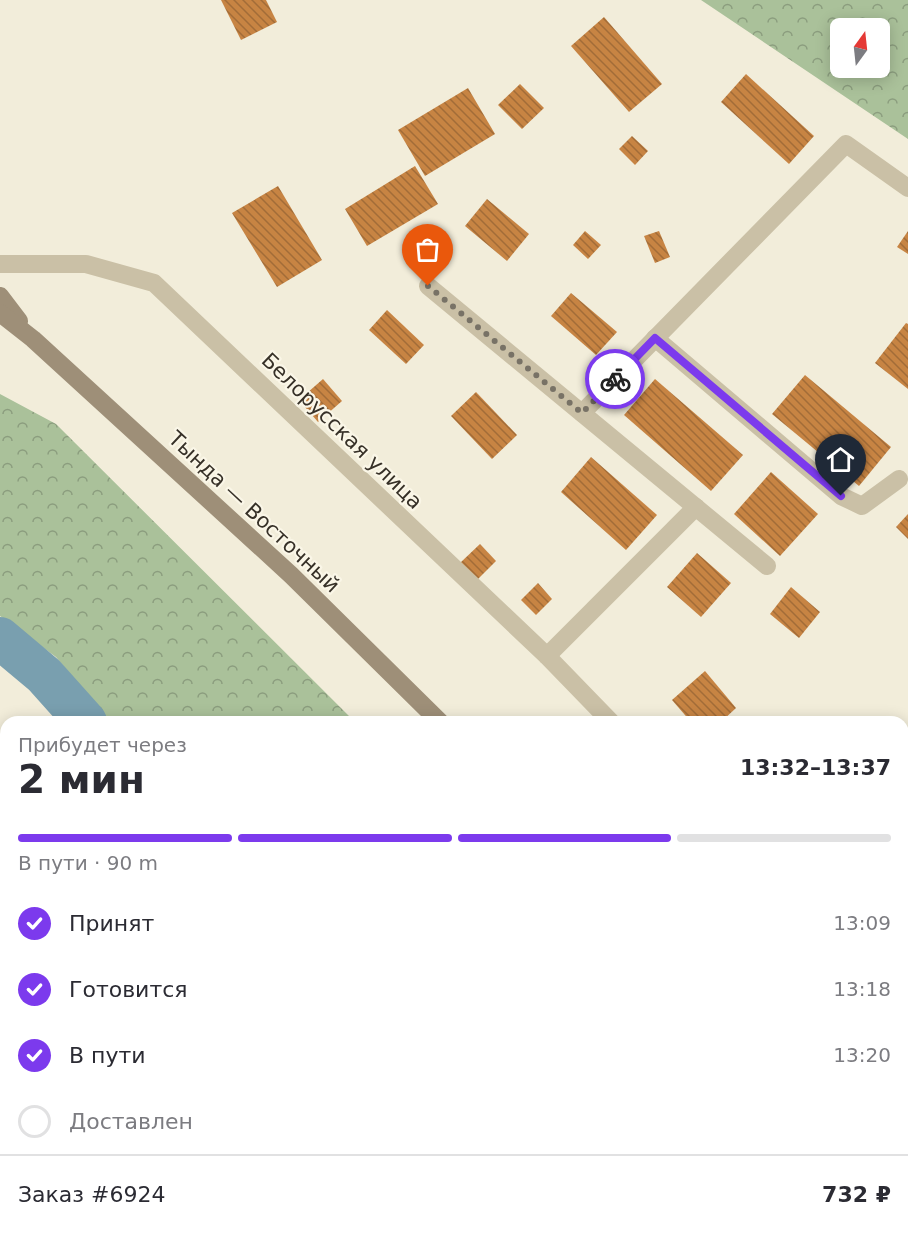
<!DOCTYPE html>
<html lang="ru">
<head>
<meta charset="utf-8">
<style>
  body { margin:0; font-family:"DejaVu Sans",sans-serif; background:#f7f7f7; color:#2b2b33; height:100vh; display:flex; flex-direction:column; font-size:22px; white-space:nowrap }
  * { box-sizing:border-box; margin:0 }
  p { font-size:20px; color:#7c7c81 }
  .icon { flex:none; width:33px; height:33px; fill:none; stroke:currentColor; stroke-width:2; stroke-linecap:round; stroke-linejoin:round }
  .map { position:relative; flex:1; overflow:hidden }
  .details { position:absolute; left:0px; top:716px; width:909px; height:530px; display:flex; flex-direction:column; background:#fff; border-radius:18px 18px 0 0; box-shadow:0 3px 15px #0003 }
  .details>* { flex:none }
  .needle { width:39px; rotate:15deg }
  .buttons { position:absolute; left:830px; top:18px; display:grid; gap:12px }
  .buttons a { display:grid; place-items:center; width:60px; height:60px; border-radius:9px; background:#fff; box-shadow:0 3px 15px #0003; font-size:30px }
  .pin { position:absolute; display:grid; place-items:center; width:51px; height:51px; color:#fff; margin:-62px -26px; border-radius:50% 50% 50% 0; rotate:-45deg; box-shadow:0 0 6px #0007 }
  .pin .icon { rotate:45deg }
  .courier { position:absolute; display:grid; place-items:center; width:60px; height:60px; margin:-30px; border:4px solid #7c3aed; border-radius:50%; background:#fff; color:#222; box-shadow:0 2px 8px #0007 }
  .overview em { font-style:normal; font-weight:600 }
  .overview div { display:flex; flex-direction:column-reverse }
  .overview { display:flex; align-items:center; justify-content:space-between; height:102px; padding:0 18px }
  h1 { font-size:39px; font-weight:600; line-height:45px }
  .bar { display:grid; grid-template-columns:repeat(4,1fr); gap:9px 6px; align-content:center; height:72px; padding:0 18px }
  .bar i { height:8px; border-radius:4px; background:#e1e1e2 }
  .bar .active { background:#7c3aed }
  .bar p { grid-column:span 4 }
  .line { display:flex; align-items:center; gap:15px; padding:0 18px; border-top:2px solid #e1e1e2 }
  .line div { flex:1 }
  ol { padding:0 18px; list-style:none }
  li { display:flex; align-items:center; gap:18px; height:66px }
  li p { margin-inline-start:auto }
  li .icon { padding:6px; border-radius:50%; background:#7c3aed; color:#fff; stroke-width:4 }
  li:last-child { color:#7c7c81 }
  li i { width:33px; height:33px; border:3px solid #e1e1e2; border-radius:50% }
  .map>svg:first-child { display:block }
</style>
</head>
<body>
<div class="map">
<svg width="908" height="1244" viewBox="0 0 908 1244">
  <defs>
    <pattern id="forest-crowns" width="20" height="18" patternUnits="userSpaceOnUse" patternTransform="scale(1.5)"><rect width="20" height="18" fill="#aac19a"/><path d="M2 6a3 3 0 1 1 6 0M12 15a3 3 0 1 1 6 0" fill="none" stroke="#8b9d7e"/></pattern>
    <pattern id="building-back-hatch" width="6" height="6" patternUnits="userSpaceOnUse" patternTransform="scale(1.5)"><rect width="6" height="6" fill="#c78443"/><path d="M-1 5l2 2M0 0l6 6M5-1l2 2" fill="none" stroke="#a26c38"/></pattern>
  </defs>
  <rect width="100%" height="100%" fill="#f2edda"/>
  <g fill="url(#forest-crowns)" fill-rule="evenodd">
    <path d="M701,0H908V139ZM840,28H879V68H840Z"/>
    <path d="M0,394L56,424L354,721H109L56,657L0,616Z"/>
    <path d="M377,1239H640V1244H378Z"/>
  </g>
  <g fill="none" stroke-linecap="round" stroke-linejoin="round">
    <g stroke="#799faf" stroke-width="42">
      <path d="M0,638L44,675L86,722"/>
      <path d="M358,1244V1239"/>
    </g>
  </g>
  <g fill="url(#building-back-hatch)">
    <path d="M221,0H266L277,22L241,40Z"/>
    <path d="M604,17L662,84L629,112L571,46Z"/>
    <path d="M746,74L814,136L789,164L721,102Z"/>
    <path d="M520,84L544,108L522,129L498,105Z"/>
    <path d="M468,88L495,134L425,176L398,130Z"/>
    <path d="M632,136L648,151L635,165L619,149Z"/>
    <path d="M415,166L438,204L367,246L345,209Z"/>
    <path d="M278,186L322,260L277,287L232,213Z"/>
    <path d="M487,199L529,234L507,261L465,226Z"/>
    <path d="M585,231L601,245L588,259L573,245Z"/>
    <path d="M659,231L670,257L655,263L644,236Z"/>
    <path d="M908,231V254L897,247Z"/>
    <path d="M571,293L617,332L596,355L551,316Z"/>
    <path d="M387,310L424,345L406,364L369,330Z"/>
    <path d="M906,323L908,324V389L875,363Z"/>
    <path d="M805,375L891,447L859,486L772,414Z"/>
    <path d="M323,379L342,401L318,422L299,400Z"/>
    <path d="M655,379L743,455L711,491L624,415Z"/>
    <path d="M476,392L517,435L492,459L451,416Z"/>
    <path d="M591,457L657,515L626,550L561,492Z"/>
    <path d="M771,472L818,514L780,556L734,514Z"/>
    <path d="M908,514V539L896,527Z"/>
    <path d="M480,544L496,561L477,580L460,563Z"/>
    <path d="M697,553L731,583L701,617L667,587Z"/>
    <path d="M538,583L552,599L536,615L521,600Z"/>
    <path d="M791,587L820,612L799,638L770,614Z"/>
    <path d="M705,671L736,708L721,722H691L672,700Z"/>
    <path d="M6,1169V1235L0,1237V1172Z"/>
  </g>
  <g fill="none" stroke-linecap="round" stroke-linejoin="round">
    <path stroke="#cac0a6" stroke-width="10" d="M810,1244L816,1239"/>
    <g stroke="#cac0a6" stroke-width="18">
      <path d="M0,264H86L154,283L547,656L611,722"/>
      <path d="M428,286L767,566"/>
      <path d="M655,338L841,496L862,506L899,479"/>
      <path d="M582,413L846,144L908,188"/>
      <path d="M547,656L696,507"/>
      <path d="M903,943L908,938"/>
    </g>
    <g stroke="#9e8f78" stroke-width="18">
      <path d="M0,296L19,321"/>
      <path d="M0,313L33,339L291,575L440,722"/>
      <path d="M903,1189L908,1194"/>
    </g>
  </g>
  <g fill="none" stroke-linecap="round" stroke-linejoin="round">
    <path stroke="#787266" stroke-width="6" stroke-dasharray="0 10.8" d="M428,286L582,413L615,379"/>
    <path stroke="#7c3aed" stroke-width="8" d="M615,379L655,338L841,496"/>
  </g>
  <g text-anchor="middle" stroke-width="4.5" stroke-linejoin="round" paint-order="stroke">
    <g font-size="21" fill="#363027" stroke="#faf6e7">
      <text transform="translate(342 431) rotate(44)" y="7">Белорусская улица</text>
      <text transform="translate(254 512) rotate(43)" y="7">Тында — Восточный</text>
    </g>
  </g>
</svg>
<div class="buttons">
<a><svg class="needle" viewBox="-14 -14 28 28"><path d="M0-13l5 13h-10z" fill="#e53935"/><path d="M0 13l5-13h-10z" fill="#7c7c81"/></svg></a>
</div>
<div class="pin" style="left:428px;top:286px;background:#ea580c"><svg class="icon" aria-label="bag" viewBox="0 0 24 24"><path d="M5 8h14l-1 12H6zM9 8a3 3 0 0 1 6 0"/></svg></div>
<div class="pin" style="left:841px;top:496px;background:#1f2937"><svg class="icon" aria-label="home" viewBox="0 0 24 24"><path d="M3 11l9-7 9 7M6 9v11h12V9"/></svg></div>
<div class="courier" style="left:615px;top:379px"><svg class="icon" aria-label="bike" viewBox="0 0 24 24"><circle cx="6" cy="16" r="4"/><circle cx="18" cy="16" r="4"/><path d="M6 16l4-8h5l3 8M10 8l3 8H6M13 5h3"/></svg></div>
<section class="details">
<div class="overview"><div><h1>2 мин</h1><p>Прибудет через</p></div><em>13:32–13:37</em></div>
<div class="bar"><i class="active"></i><i class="active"></i><i class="active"></i><i></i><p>В пути · 90 m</p></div>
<ol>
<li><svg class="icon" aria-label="check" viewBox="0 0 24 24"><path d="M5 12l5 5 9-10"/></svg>Принят<p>13:09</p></li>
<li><svg class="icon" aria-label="check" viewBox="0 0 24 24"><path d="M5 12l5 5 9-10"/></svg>Готовится<p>13:18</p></li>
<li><svg class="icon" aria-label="check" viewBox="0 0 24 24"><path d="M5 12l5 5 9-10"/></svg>В пути<p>13:20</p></li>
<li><i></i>Доставлен</li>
</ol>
<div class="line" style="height:78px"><div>Заказ #6924</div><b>732 ₽</b></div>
</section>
</div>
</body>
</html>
